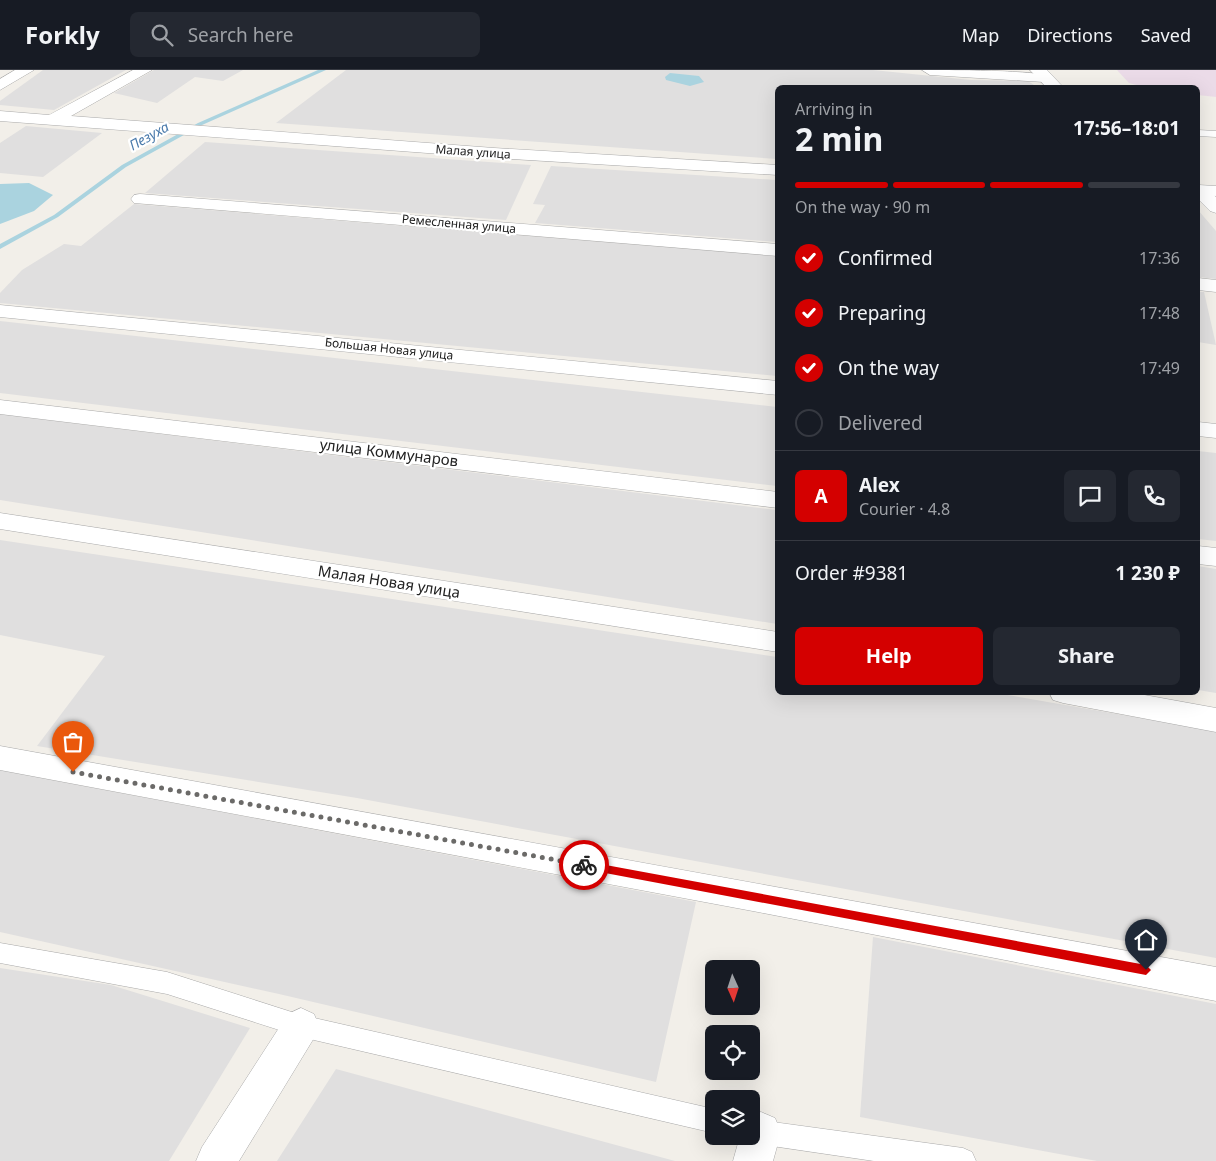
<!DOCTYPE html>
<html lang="en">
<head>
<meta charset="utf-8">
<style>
  body { margin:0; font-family:"Noto Sans",sans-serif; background:#242831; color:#f1f3f6; height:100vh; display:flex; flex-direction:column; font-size:19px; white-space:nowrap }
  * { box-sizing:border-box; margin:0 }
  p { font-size:16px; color:#9ea1a6 }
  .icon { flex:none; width:28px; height:28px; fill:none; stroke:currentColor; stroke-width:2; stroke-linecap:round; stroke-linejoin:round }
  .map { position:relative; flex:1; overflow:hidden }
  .sheet { position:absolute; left:775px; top:15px; width:425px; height:610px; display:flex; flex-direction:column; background:#171b24; border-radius:8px; box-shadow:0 5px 20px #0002 }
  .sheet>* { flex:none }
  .needle { width:32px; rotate:177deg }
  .fabs { position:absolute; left:705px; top:890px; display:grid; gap:10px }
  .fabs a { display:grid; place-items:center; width:55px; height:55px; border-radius:8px; background:#171b24; box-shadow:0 5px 20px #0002; font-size:25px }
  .pin { position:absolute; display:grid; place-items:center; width:42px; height:42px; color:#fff; margin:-51px -21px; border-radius:50% 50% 50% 0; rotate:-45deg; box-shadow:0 0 5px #0007 }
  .pin .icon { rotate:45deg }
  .courier { position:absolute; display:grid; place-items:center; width:50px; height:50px; margin:-25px; border:4px solid #d40000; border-radius:50%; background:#fff; color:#222; box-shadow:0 1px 6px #0007 }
  .head em { font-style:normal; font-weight:700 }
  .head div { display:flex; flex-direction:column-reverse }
  .head { display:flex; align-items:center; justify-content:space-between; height:85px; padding:0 20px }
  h1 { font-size:32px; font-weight:700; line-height:38px }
  .bar { display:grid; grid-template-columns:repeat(4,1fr); gap:8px 5px; align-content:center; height:60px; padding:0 20px }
  .bar i { height:6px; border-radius:4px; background:#363941 }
  .bar .on { background:#d40000 }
  .bar p { grid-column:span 4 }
  .line { display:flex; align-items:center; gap:12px; padding:0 20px; border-top:1px solid #363941 }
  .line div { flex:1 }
  .round { display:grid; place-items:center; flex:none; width:52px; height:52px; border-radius:8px; background:#242831 }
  ol { padding:0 20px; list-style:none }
  li { display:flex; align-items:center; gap:15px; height:55px }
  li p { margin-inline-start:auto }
  li .icon { padding:5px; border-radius:50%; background:#d40000; color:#fff; stroke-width:4 }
  li:last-child { color:#9ea1a6 }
  li i { width:28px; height:28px; border:2px solid #363941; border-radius:50% }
  .primary-button { display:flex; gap:10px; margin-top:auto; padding:10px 20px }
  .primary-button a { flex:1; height:58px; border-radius:8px; background:#d40000; color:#fff; font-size:20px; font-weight:700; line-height:58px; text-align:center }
  .primary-button a+a { background:#242831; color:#f1f3f6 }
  header { display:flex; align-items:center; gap:30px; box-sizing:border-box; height:70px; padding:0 25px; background:#171b24; border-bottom:1px solid #363941 }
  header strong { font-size:24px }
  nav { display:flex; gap:28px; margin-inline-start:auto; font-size:18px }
  .search { width:350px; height:45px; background:#242831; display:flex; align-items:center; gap:12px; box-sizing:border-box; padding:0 18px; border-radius:8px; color:#9ea1a6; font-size:19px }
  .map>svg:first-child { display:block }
</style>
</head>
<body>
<header>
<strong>Forkly</strong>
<div class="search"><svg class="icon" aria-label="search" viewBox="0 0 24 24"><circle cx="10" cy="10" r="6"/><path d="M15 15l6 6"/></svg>Search here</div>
<nav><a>Map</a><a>Directions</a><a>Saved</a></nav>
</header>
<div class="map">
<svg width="1216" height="1091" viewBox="0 0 1216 1091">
  <rect width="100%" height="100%" fill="#f2efe9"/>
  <g fill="#e0dfdf">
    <path d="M43,0H126L54,40L0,35V31Z"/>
    <path d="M154,0H243L223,11L195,7L157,33L114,23Z"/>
    <path d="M346,0H873L971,10L1028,11L1037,17L778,18L777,89L276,53Z"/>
    <path d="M26,56L102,63L43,107L0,103V73Z"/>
    <path d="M205,72L531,95L506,150L145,123Z"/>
    <path d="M551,96L777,110V172L535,153L545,135L533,134Z"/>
    <path d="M134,134L777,186V306L0,233V223L22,200L64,174L81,176Z"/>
    <path d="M1198,140L1216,161V209L1198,207Z"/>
    <path d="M1198,222H1204L1216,275L1198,272Z"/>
    <path d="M0,251L777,337V416L0,323Z"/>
    <path d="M0,344L777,440V554L0,430Z"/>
    <path d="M1198,381L1216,383V471L1198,469Z"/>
    <path d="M0,470L777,587L778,622L996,623L1216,661V888L357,728L37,676L105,586L0,565Z"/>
    <path d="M1198,496L1216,499V623L1198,620Z"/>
    <path d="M0,700L696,832L656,1012L279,924L0,862Z"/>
    <path d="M873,867L1216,934V1091H1097L860,1047Z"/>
    <path d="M0,898L111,915L250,958L169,1091H0Z"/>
    <path d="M336,999L675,1091H277Z"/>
  </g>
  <path fill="#ebdbe8" d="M1117,0H1216V27L1198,25V18L1144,17L1129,13Z"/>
  <g fill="#aad3df">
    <path d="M670,3L699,6L704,12L690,16L666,10L665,7Z"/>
    <path d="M29,113L53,125L34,141L0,154V114Z"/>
  </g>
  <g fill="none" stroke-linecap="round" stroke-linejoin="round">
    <path fill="#aad3df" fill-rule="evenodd" d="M318,0H326L202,55L126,97L58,147L0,179V174L54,145L122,95L198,53Z"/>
    <defs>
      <g id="service">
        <path d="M1198,60L1216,61V67L1198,66Z"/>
        <path d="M0,873L167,902L301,945L714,1039V1063L301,967L167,924L0,893Z"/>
        <path d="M758,1050L963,1078L972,1082L976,1091H874L758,1074L749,1071L747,1066H751V1052Z"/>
      </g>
      <g id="minor">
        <path d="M15,0H34L0,20V9Z"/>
        <path d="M133,0H152L71,46L494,78L778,95V105L494,88L0,51V41L49,45Z"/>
        <path d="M922,0C941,0 1045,0 1052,7L1044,12L930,5Z"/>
        <path d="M1198,115L1216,116V126L1198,125Z"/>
        <path d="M140,124L778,174V186L134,133L131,129L134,125Z"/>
        <path d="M1198,208L1216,210V222L1198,220Z"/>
        <path d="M0,235L778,311V325L0,247Z"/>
        <path d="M0,330L778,422V438L0,344Z"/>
        <path d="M1198,352L1216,354V368L1198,366Z"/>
        <path d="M0,443L778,562V582L0,459Z"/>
        <path d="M1198,476L1216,478V496L1198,494Z"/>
        <path d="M1049,622H1128L1216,638V662L1063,633L1053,630Z"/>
        <path d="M0,676L1216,897V931L758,842L0,700Z"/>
        <path d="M301,938L314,944L319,956L314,968L239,1091H196L202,1077L288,944Z"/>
        <path d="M761,1042L775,1048L781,1062L773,1091H733L740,1066H751V1046Z"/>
      </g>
      <g id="tertiary">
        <path d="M1030,0H1047L1064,18H1047Z"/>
        <path d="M1198,115L1204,116L1216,127V143L1210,141L1198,129Z"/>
      </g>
    </defs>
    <use href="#service" stroke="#a9a9a9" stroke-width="1"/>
    <use href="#minor" stroke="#a9a9a9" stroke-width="1"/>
    <use href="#tertiary" stroke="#a9a9a9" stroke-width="1"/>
    <use href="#service" fill="#fff" fill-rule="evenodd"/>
    <use href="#minor" fill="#fff" fill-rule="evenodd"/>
    <use href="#tertiary" fill="#fff" fill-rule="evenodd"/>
  </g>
  <path fill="#d40000" d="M584,791L1146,895L1151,900L1146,905L584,799L580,795Z"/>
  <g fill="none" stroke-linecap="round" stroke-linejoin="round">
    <path stroke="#6b6a68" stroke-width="5" stroke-dasharray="0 9" d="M73,702L584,795"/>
  </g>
  <g text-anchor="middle" stroke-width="4.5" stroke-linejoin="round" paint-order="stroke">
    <g font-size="12" fill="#222" stroke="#fff">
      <text transform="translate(473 82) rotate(4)" y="4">Малая улица</text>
      <text transform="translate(459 154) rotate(5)" y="4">Ремесленная улица</text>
      <text transform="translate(389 279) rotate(6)" y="4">Большая Новая улица</text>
    </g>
    <g font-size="14" font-style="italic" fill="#4a7aab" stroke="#fff">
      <text transform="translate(149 66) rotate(-29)" y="5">Пезуха</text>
    </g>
    <g font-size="15" fill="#222" stroke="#fff">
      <text transform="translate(389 383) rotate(7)" y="5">улица Коммунаров</text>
      <text transform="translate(389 512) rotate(9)" y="5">Малая Новая улица</text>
    </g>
  </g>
</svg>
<div class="fabs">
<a><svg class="needle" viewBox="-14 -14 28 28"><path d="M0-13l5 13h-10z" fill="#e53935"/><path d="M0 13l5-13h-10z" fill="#9ea1a6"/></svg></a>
<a><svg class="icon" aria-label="locate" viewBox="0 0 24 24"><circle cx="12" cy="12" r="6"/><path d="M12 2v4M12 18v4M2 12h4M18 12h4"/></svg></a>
<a><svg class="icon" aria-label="layers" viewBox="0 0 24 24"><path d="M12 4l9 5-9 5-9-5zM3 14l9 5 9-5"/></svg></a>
</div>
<div class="pin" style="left:73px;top:702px;background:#ea580c"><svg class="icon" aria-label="bag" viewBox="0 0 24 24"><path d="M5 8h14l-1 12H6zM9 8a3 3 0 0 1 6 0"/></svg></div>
<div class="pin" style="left:1146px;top:900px;background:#1f2937"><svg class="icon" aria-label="home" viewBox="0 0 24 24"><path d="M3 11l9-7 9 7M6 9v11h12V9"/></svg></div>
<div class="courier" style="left:584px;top:795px"><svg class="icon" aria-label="bike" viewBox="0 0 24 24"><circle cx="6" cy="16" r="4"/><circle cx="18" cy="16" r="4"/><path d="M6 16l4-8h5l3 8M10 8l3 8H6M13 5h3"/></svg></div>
<section class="sheet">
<div class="head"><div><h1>2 min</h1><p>Arriving in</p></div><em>17:56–18:01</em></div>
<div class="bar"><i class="on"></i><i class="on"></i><i class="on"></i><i></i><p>On the way · 90 m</p></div>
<ol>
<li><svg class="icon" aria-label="check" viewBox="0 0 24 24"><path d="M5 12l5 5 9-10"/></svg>Confirmed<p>17:36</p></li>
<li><svg class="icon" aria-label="check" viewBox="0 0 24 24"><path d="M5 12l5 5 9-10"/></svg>Preparing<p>17:48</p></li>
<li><svg class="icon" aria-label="check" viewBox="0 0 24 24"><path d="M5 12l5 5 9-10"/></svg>On the way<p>17:49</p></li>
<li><i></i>Delivered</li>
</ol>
<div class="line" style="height:90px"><b class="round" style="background:#d40000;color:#fff">A</b><div><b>Alex</b><p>Courier · 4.8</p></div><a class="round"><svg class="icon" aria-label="chat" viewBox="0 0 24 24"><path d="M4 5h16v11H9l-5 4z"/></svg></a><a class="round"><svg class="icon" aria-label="phone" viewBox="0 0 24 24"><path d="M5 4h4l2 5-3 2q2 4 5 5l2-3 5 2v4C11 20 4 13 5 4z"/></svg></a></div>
<div class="line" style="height:65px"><div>Order #9381</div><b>1 230 ₽</b></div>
<div class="primary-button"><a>Help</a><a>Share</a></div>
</section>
</div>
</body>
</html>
